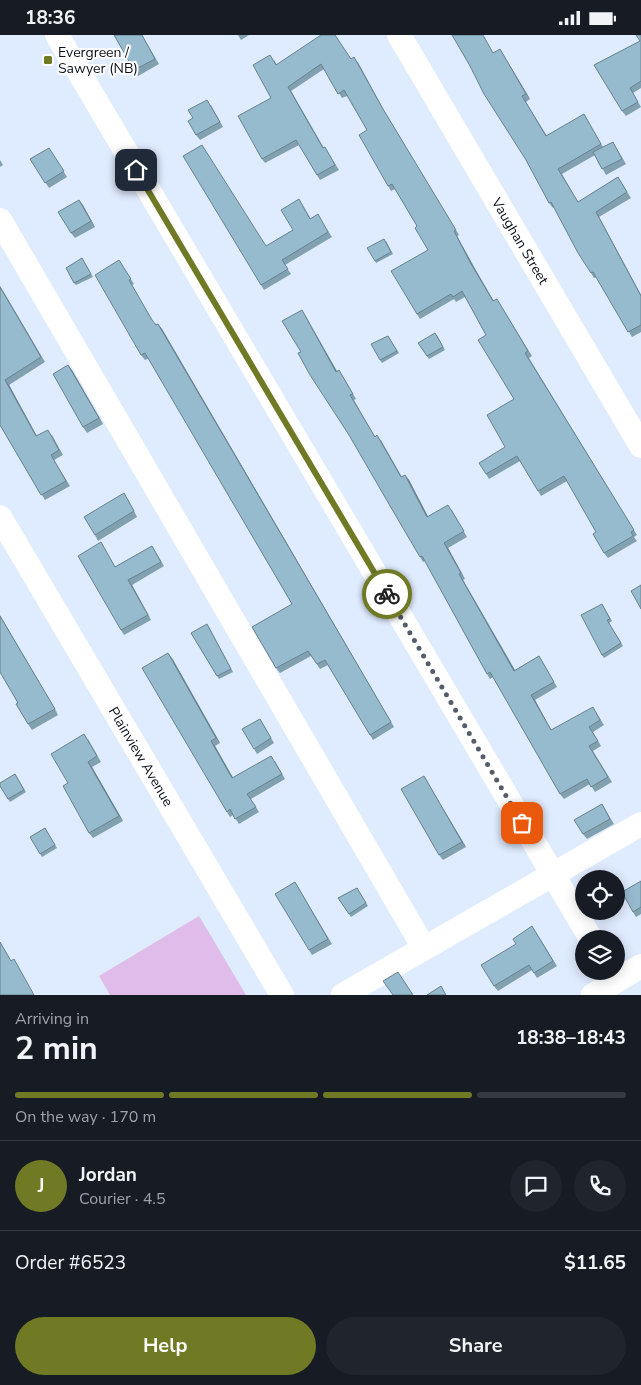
<!DOCTYPE html>
<html lang="en">
<head>
<meta charset="utf-8">
<style>
  body { margin:0; font-family:"Nunito Sans",sans-serif; background:#20242c; color:#f1f3f6; height:100vh; display:flex; flex-direction:column; font-size:19px; white-space:nowrap }
  * { box-sizing:border-box; margin:0 }
  p { font-size:16px; color:#9ea1a6 }
  .icon { flex:none; width:28px; height:28px; fill:none; stroke:currentColor; stroke-width:2; stroke-linecap:round; stroke-linejoin:round }
  .map { position:relative; height:960px; overflow:hidden }
  .panel { display:flex; flex-direction:column; background:#171b24; flex:1 }
  .panel>* { flex:none }
  .buttons { position:absolute; left:575px; top:835px; display:grid; gap:10px }
  .buttons a { display:grid; place-items:center; width:50px; height:50px; border-radius:50%; background:#171b24; box-shadow:0 2px 12px #0003; font-size:25px }
  .pin { position:absolute; display:grid; place-items:center; width:42px; height:42px; color:#fff; margin:-21px; border-radius:10px; box-shadow:0 2px 8px #0006 }
  .courier { position:absolute; display:grid; place-items:center; width:50px; height:50px; margin:-25px; border:4px solid #707a25; border-radius:50%; background:#fff; color:#222; box-shadow:0 1px 6px #0007 }
  .headline em { font-style:normal; font-weight:700 }
  .headline div { display:flex; flex-direction:column-reverse }
  .headline { display:flex; align-items:center; justify-content:space-between; height:85px; padding:0 15px }
  h1 { font-size:32px; font-weight:700; line-height:38px }
  .bar { display:grid; grid-template-columns:repeat(4,1fr); gap:8px 5px; align-content:center; height:60px; padding:0 15px }
  .bar i { height:6px; border-radius:4px; background:#363941 }
  .bar .active { background:#707a25 }
  .bar p { grid-column:span 4 }
  .line { display:flex; align-items:center; gap:12px; padding:0 15px; border-top:1px solid #363941 }
  .line div { flex:1 }
  .round { display:grid; place-items:center; flex:none; width:52px; height:52px; border-radius:26px; background:#20242c }
  .primary-button { display:flex; gap:10px; margin-top:auto; padding:10px 15px }
  .primary-button a { flex:1; height:58px; border-radius:30px; background:#707a25; color:#fff; font-size:20px; font-weight:700; line-height:58px; text-align:center }
  .primary-button a+a { background:#20242c; color:#f1f3f6 }
  .status { display:flex; justify-content:space-between; align-items:center; height:35px; padding:0 25px; background:#171b24; direction:ltr }
  .status svg { height:14px; fill:currentColor }
  .map>svg:first-child { display:block }
</style>
</head>
<body>
<div class="status"><b>18:36</b><svg viewBox="0 0 49 12"><path d="M0 12V9h3v3zM5 12V6h3v6zM10 12V3h3v9zM15 12V0h3v12zM26 1h20v11H26zM47 4h2v5h-2z"/></svg></div>
<div class="map">
<svg width="641" height="960" viewBox="0 0 641 960">
  <rect width="100%" height="100%" fill="#dfebfe"/>
  <path fill="#e0bceb" d="M199,881L246,960H110L99,941Z"/>
  <g fill="none" stroke-linecap="round" stroke-linejoin="round">
    <g stroke="#fff" stroke-width="24">
      <path d="M57,0L591,904"/>
      <path id="s1" d="M399,0L641,411"/>
      <path d="M0,185L424,913"/>
      <path id="s2" d="M0,482L282,960"/>
      <path d="M343,960L641,789"/>
      <path d="M593,960L641,931"/>
    </g>
  </g>
  <g fill="#81a1b1">
    <path d="M114,0H142L159,29L138,41Z"/>
    <path d="M238,0H249L241,5Z"/>
    <path d="M641,0V53L633,58L641,72L626,81L622,76Z"/>
    <path d="M493,18L503,19L530,64L526,67L547,101L584,79L603,112L613,107L626,129L606,140L595,120L562,139L578,167L618,142L631,163L599,182L641,260V297L632,302L597,242L594,243L591,238L554,172L553,173L549,168L526,125L470,31Z"/>
    <path d="M351,24L358,27L386,79L459,200L457,201L474,232L494,266L500,269L532,321L529,323L637,500L634,502L637,506L608,523L604,518L596,497L567,446L541,461L520,426L489,444L486,439L505,412L514,364L486,300L465,262L456,267L454,264L420,284L417,279L428,215L417,191L395,154L391,156L388,151L367,95L347,61L342,63L324,34L291,56L324,113L328,117L339,135L320,145L299,110L265,128L262,124L271,63L274,25L277,30Z"/>
    <path d="M211,70L223,92L200,105L196,100L193,83Z"/>
    <path d="M49,113L67,142L49,153L30,124Z"/>
    <path d="M0,125L3,130L0,132Z"/>
    <path d="M79,165L95,192L75,203L71,198Z"/>
    <path d="M302,169L311,184L321,185L332,202L285,230L291,239L264,255L261,250L266,211L293,195Z"/>
    <path d="M386,206L393,219L376,228L375,226Z"/>
    <path d="M82,223L93,242L76,250L74,248Z"/>
    <path d="M122,230L134,249L132,250L154,288L156,290L158,289L162,294L394,692L373,705L328,630L320,634L311,621L280,638L276,633L292,569L149,323L145,325L141,320Z"/>
    <path d="M0,251L45,327L9,350L37,401L52,400L63,420L54,425L70,451L45,465L0,390Z"/>
    <path d="M305,280L337,336L342,340L356,364L354,365L375,402L381,405L402,442L405,440L409,445L428,482L452,475L467,502L448,513L465,544L463,545L515,635L539,621L542,626L557,652L535,665L551,695L596,677L604,690L593,697L601,711L593,716L612,747L595,757L590,749L564,764L560,759L493,642L490,644L487,639L425,526L423,527L420,522L301,317Z"/>
    <path d="M437,300L445,315L429,324L418,308Z"/>
    <path d="M388,301L399,318L382,328L380,325Z"/>
    <path d="M68,330L103,389L87,398L83,392Z"/>
    <path d="M128,464L137,482L98,506L95,500Z"/>
    <path d="M101,507L115,532L152,511L164,531L132,550L151,585L124,600L121,595Z"/>
    <path d="M602,569L612,586L609,588L623,611L604,623L602,620Z"/>
    <path d="M0,580L58,680L32,695L28,689L18,668L0,637Z"/>
    <path d="M209,592L233,637L219,644L191,598Z"/>
    <path d="M172,623L220,708L215,711L233,743L275,726L285,744L251,764L259,777L239,789L233,780L230,782L227,777Z"/>
    <path d="M260,684L274,708L257,719L254,714Z"/>
    <path d="M88,704L101,727L92,732L123,786L93,803L89,798L68,748Z"/>
    <path d="M15,739L26,757L10,767L0,751Z"/>
    <path d="M424,741L466,812L443,825L439,820Z"/>
    <path d="M602,769L614,789L587,804L583,799Z"/>
    <path d="M45,793L57,813L42,822L30,802Z"/>
    <path d="M641,846V879L636,882L633,877Z"/>
    <path d="M295,847L332,909L312,920L309,915Z"/>
    <path d="M357,853L368,871L351,882L338,863Z"/>
    <path d="M536,897L557,931L537,943L532,935L498,956L494,951Z"/>
  </g>
  <g fill="#698390">
    <path d="M500,14L530,64L526,59Z"/>
    <path d="M288,52L291,56L326,118L323,113Z"/>
    <path d="M79,165L83,170L95,192L91,186Z"/>
    <path d="M596,177L599,182L641,260V261Z"/>
    <path d="M454,196L457,201L474,232L496,271L470,227Z"/>
    <path d="M0,251L45,327L0,252Z"/>
    <path d="M302,275L305,280L340,342L336,337Z"/>
    <path d="M158,289L162,294L394,692L391,687Z"/>
    <path d="M68,330L72,335L103,389L99,383Z"/>
    <path d="M5,345L9,350L40,407L36,401Z"/>
    <path d="M405,440L409,445L431,487L427,482Z"/>
    <path d="M444,508L448,513L465,544L461,538Z"/>
    <path d="M459,539L463,545L518,641L514,636Z"/>
    <path d="M128,545L132,550L151,585L148,580Z"/>
    <path d="M0,580L58,680L55,674Z"/>
    <path d="M168,618L172,623L220,708L216,703Z"/>
    <path d="M531,660L535,665L554,700L551,695Z"/>
    <path d="M211,706L215,711L236,748L232,743Z"/>
    <path d="M88,727L92,732L123,786L119,781Z"/>
    <path d="M424,741L427,747L466,812L462,807Z"/>
  </g>
  <g fill="#96bbce" stroke="#698390">
    <path d="M114,0H142L155,24L134,35Z"/>
    <path d="M321,0H335L351,24L354,22L383,74L456,195L454,196L470,227L493,266L497,264L528,316L525,318L634,495L631,497L633,501L604,518L593,499L596,497L564,441L538,456L517,421L486,439L479,428L505,412L487,380L514,364L478,305L486,300L462,256L453,262L451,259L417,279L391,236L428,215L415,193L417,191L392,149L388,151L359,100L367,95L344,55L338,59L321,29L288,52L323,113L325,112L335,130L317,140L296,105L262,124L238,81L271,63L253,30L270,20L276,30Z"/>
    <path d="M452,0H483L493,18L500,14L526,59L522,61L546,101L584,79L601,109L558,134L578,167L618,142L627,157L596,177L641,261V290L628,297L593,237L591,238L578,218L551,167L549,168L526,125L484,59L470,31Z"/>
    <path d="M636,0H641V46L630,53L638,67L622,76L594,30L640,6Z"/>
    <path d="M207,65L220,87L196,100L188,86L193,83L188,75Z"/>
    <path d="M613,107L622,124L602,134L593,117Z"/>
    <path d="M202,110L266,211L293,195L281,175L299,164L310,184L318,179L328,197L282,225L288,234L261,250L183,121Z"/>
    <path d="M49,113L64,136L45,148L30,124Z"/>
    <path d="M79,165L91,186L71,198L58,177Z"/>
    <path d="M384,204L391,217L375,226L367,213Z"/>
    <path d="M82,223L91,239L74,248L66,233Z"/>
    <path d="M119,225L131,244L129,245L152,285L156,290L158,289L391,687L370,700L325,625L317,629L308,616L276,633L252,592L292,569L145,318L141,320L95,240Z"/>
    <path d="M0,252L41,322L5,345L36,401L48,395L59,415L51,420L66,446L41,460L0,390Z"/>
    <path d="M302,275L336,337L339,335L353,359L350,360L375,402L377,400L401,442L405,440L427,482L448,470L464,496L444,508L461,538L459,539L514,636L539,621L554,647L531,660L551,695L593,672L600,685L589,692L598,706L589,711L608,742L591,752L587,744L560,759L490,637L487,639L422,521L420,522L393,476L349,400L310,340L298,318L301,317L282,286Z"/>
    <path d="M435,298L443,312L427,321L418,308Z"/>
    <path d="M388,301L397,316L380,325L371,309Z"/>
    <path d="M68,330L99,383L83,392L53,339Z"/>
    <path d="M124,458L134,476L95,500L84,482Z"/>
    <path d="M101,507L115,532L152,511L161,527L128,545L148,580L121,595L78,521Z"/>
    <path d="M641,550V574L631,556Z"/>
    <path d="M602,569L610,584L607,585L621,608L602,620L581,580Z"/>
    <path d="M0,581L55,674L28,689L16,669L18,668L0,637Z"/>
    <path d="M207,589L231,634L217,641L191,598Z"/>
    <path d="M168,618L216,703L211,706L232,743L271,721L282,739L247,759L256,772L235,784L230,774L227,777L142,633Z"/>
    <path d="M260,684L271,703L254,714L242,694Z"/>
    <path d="M84,699L97,721L88,727L119,781L89,798L63,751L68,748L51,719Z"/>
    <path d="M15,739L24,755L8,764L0,751V748Z"/>
    <path d="M424,741L462,807L439,820L401,754Z"/>
    <path d="M602,769L610,784L583,799L574,785Z"/>
    <path d="M45,793L55,810L40,819L30,802Z"/>
    <path d="M641,846V872L633,877L622,857Z"/>
    <path d="M295,847L328,904L309,915L275,859Z"/>
    <path d="M357,853L366,868L349,879L338,863Z"/>
    <path d="M532,891L553,926L534,938L529,930L494,951L481,930L516,909L513,904Z"/>
    <path d="M0,907L11,926L14,924L34,960H0Z"/>
    <path d="M398,937L413,960H393L383,946Z"/>
    <path d="M441,951L446,960H427Z"/>
  </g>
  <g fill="none" stroke-linecap="round" stroke-linejoin="round">
    <path stroke="#555d6a" stroke-width="5" stroke-dasharray="0 9" d="M387,559L522,788"/>
    <path stroke="#707a25" stroke-width="6" d="M136,135L387,559"/>
  </g>
  <rect fill="#707a25" stroke="#fff" stroke-width="2" x="43" y="20" width="10" height="10" rx="2.5"/>
  <g text-anchor="middle" stroke-width="4" stroke-linejoin="round" paint-order="stroke">
    <g font-size="14" fill="#0b111b" stroke="#fff" text-anchor="start">
      <text x="58" y="22">Evergreen /<tspan x="58" dy="16">Sawyer (NB)</tspan></text>
    </g>
    <g font-size="14" fill="#0b111b" stroke="#fff">
      <text dy="5" stroke="none"><textPath href="#s1" startOffset="239">Vaughan Street</textPath></text>
      <text dy="5" stroke="none"><textPath href="#s2" startOffset="278">Plainview Avenue</textPath></text>
    </g>
  </g>
</svg>
<div class="buttons">
<a><svg class="icon" aria-label="locate" viewBox="0 0 24 24"><circle cx="12" cy="12" r="6"/><path d="M12 2v4M12 18v4M2 12h4M18 12h4"/></svg></a>
<a><svg class="icon" aria-label="layers" viewBox="0 0 24 24"><path d="M12 4l9 5-9 5-9-5zM3 14l9 5 9-5"/></svg></a>
</div>
<div class="pin" style="left:522px;top:788px;background:#ea580c"><svg class="icon" aria-label="bag" viewBox="0 0 24 24"><path d="M5 8h14l-1 12H6zM9 8a3 3 0 0 1 6 0"/></svg></div>
<div class="pin" style="left:136px;top:135px;background:#1f2937"><svg class="icon" aria-label="home" viewBox="0 0 24 24"><path d="M3 11l9-7 9 7M6 9v11h12V9"/></svg></div>
<div class="courier" style="left:387px;top:559px"><svg class="icon" aria-label="bike" viewBox="0 0 24 24"><circle cx="6" cy="16" r="4"/><circle cx="18" cy="16" r="4"/><path d="M6 16l4-8h5l3 8M10 8l3 8H6M13 5h3"/></svg></div>
</div>
<section class="panel">
<div class="headline"><div><h1>2 min</h1><p>Arriving in</p></div><em>18:38–18:43</em></div>
<div class="bar"><i class="active"></i><i class="active"></i><i class="active"></i><i></i><p>On the way · 170 m</p></div>
<div class="line" style="height:90px"><b class="round" style="background:#707a25;color:#fff">J</b><div><b>Jordan</b><p>Courier · 4.5</p></div><a class="round"><svg class="icon" aria-label="chat" viewBox="0 0 24 24"><path d="M4 5h16v11H9l-5 4z"/></svg></a><a class="round"><svg class="icon" aria-label="phone" viewBox="0 0 24 24"><path d="M5 4h4l2 5-3 2q2 4 5 5l2-3 5 2v4C11 20 4 13 5 4z"/></svg></a></div>
<div class="line" style="height:65px"><div>Order #6523</div><b>$11.65</b></div>
<div class="primary-button"><a>Help</a><a>Share</a></div>
</section>
</body>
</html>
